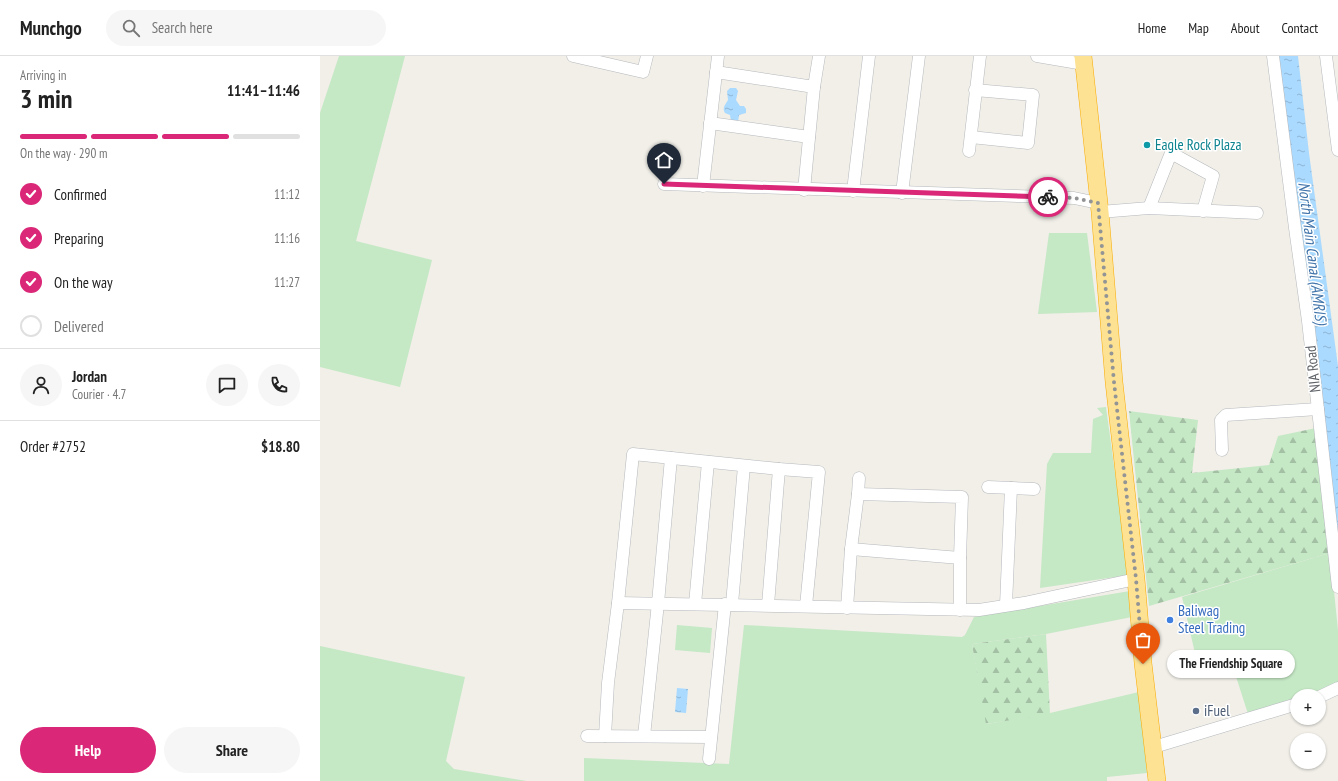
<!DOCTYPE html>
<html lang="en">
<head>
<meta charset="utf-8">
<style>
  body { margin:0; font-family:"PT Sans Narrow",sans-serif; background:#f6f6f6; color:#222; height:100vh; display:flex; flex-direction:column; font-size:15px; white-space:nowrap }
  * { box-sizing:border-box; margin:0 }
  p { font-size:13px; color:#767676 }
  .icon { flex:none; width:22px; height:22px; fill:none; stroke:currentColor; stroke-width:2; stroke-linecap:round; stroke-linejoin:round }
  .map { position:relative; flex:1; overflow:hidden }
  .panel { display:flex; flex-direction:column; background:#fff; width:320px }
  .panel>* { flex:none }
  .tools { position:absolute; left:970px; top:633px; display:grid; gap:8px }
  .tools a { display:grid; place-items:center; width:36px; height:36px; border-radius:50%; background:#fff; box-shadow:0 1px 3px #0004; font-size:20px }
  .pin { position:absolute; display:grid; place-items:center; width:34px; height:34px; color:#fff; margin:-41px -17px; border-radius:50% 50% 50% 0; rotate:-45deg; box-shadow:0 0 4px #0007 }
  .pin .icon { rotate:45deg }
  .courier { position:absolute; display:grid; place-items:center; width:40px; height:40px; margin:-20px; border:3px solid #db2777; border-radius:50%; background:#fff; color:#222; box-shadow:0 1px 5px #0007 }
  .bubble { position:absolute; height:28px; border-radius:14px; background:#fff; box-shadow:0 1px 3px #0004; font-size:13px; font-weight:600; line-height:28px; text-align:center }
  .headline em { font-style:normal; font-weight:600 }
  .headline div { display:flex; flex-direction:column-reverse }
  .headline { display:flex; align-items:center; justify-content:space-between; height:68px; padding:0 20px }
  h1 { font-size:26px; font-weight:600; line-height:30px }
  .bar { display:grid; grid-template-columns:repeat(4,1fr); gap:6px 4px; align-content:center; height:48px; padding:0 20px }
  .bar i { height:5px; border-radius:3px; background:#e0e0e0 }
  .bar .active { background:#db2777 }
  .bar p { grid-column:span 4 }
  .line { display:flex; align-items:center; gap:10px; padding:0 20px; border-top:1px solid #e0e0e0 }
  .line div { flex:1 }
  .round { display:grid; place-items:center; flex:none; width:42px; height:42px; border-radius:21px; background:#f6f6f6 }
  ol { padding:0 20px; list-style:none }
  li { display:flex; align-items:center; gap:12px; height:44px }
  li p { margin-inline-start:auto }
  li .icon { padding:4px; border-radius:50%; background:#db2777; color:#fff; stroke-width:4 }
  li:last-child { color:#767676 }
  li i { width:22px; height:22px; border:2px solid #e0e0e0; border-radius:50% }
  .primary-button { display:flex; gap:8px; margin-top:auto; padding:8px 20px }
  .primary-button a { flex:1; height:46px; border-radius:24px; background:#db2777; color:#fff; font-size:16px; font-weight:600; line-height:46px; text-align:center }
  .primary-button a+a { background:#f6f6f6; color:#222 }
  header { display:flex; align-items:center; gap:24px; box-sizing:border-box; height:56px; padding:0 20px; background:#fff; border-bottom:1px solid #e0e0e0 }
  header strong { font-size:19px }
  nav { display:flex; gap:22px; margin-inline-start:auto; font-size:14px }
  .search { width:280px; height:36px; background:#f6f6f6; display:flex; align-items:center; gap:10px; box-sizing:border-box; padding:0 14px; border-radius:22px; color:#767676; font-size:15px }
  main { display:flex; flex:1; min-height:0 }
  .map>svg:first-child { display:block }
</style>
</head>
<body>
<header>
<strong>Munchgo</strong>
<div class="search"><svg class="icon" aria-label="search" viewBox="0 0 24 24"><circle cx="10" cy="10" r="6"/><path d="M15 15l6 6"/></svg>Search here</div>
<nav><a>Home</a><a>Map</a><a>About</a><a>Contact</a></nav>
</header>
<main>
<section class="panel">
<div class="headline"><div><h1>3 min</h1><p>Arriving in</p></div><em>11:41–11:46</em></div>
<div class="bar"><i class="active"></i><i class="active"></i><i class="active"></i><i></i><p>On the way · 290 m</p></div>
<ol>
<li><svg class="icon" aria-label="check" viewBox="0 0 24 24"><path d="M5 12l5 5 9-10"/></svg>Confirmed<p>11:12</p></li>
<li><svg class="icon" aria-label="check" viewBox="0 0 24 24"><path d="M5 12l5 5 9-10"/></svg>Preparing<p>11:16</p></li>
<li><svg class="icon" aria-label="check" viewBox="0 0 24 24"><path d="M5 12l5 5 9-10"/></svg>On the way<p>11:27</p></li>
<li><i></i>Delivered</li>
</ol>
<div class="line" style="height:72px"><a class="round"><svg class="icon" aria-label="person" viewBox="0 0 24 24"><circle cx="12" cy="8" r="4"/><path d="M4 21q1-7 8-7t8 7"/></svg></a><div><b>Jordan</b><p>Courier · 4.7</p></div><a class="round"><svg class="icon" aria-label="chat" viewBox="0 0 24 24"><path d="M4 5h16v11H9l-5 4z"/></svg></a><a class="round"><svg class="icon" aria-label="phone" viewBox="0 0 24 24"><path d="M5 4h4l2 5-3 2q2 4 5 5l2-3 5 2v4C11 20 4 13 5 4z"/></svg></a></div>
<div class="line" style="height:52px"><div>Order #2752</div><b>$18.80</b></div>
<div class="primary-button"><a>Help</a><a>Share</a></div>
</section>
<div class="map">
<svg width="1018" height="725" viewBox="0 0 1018 725">
  <defs>
    <pattern id="forest-firs" width="22" height="20" patternUnits="userSpaceOnUse"><rect width="22" height="20" fill="#c5e8c5"/><path d="M5 1l3.5 6h-7zM16 11l3.5 6h-7z" fill="#a3c0a4"/></pattern>
    <pattern id="water-ripples" width="26" height="14" patternUnits="userSpaceOnUse"><rect width="26" height="14" fill="#aadaff"/><path d="M2 4q2-2 4 0t4 0M15 11q2-2 4 0t4 0" fill="none" stroke="#8eb4d2"/></pattern>
  </defs>
  <rect width="100%" height="100%" fill="#f1efe8"/>
  <g fill="#c5e8c5">
    <path d="M19,0H85L36,185L112,204L80,331L0,311V57Z"/>
    <path d="M729,177H767L777,256L718,258Z"/>
    <path d="M786,351L809,519L720,532L727,408L733,397H771L773,363L783,359L777,352Z"/>
    <path d="M1010,497L1018,574V626L987,640H977V645L929,661L911,605L878,610L862,541Z"/>
    <path d="M810,535L812,561L726,578L652,588L667,668L730,657L819,636L827,717L787,721V725H264V702L409,708L424,569L642,581L645,579L654,561Z"/>
    <path d="M357,569L392,572L390,597L355,594Z"/>
    <path d="M0,590L145,621L126,705L134,713L207,725H0Z"/>
  </g>
  <g fill="url(#forest-firs)">
    <path d="M809,355L878,364L872,417L949,409L958,380L996,372L1010,497L829,550Z"/>
    <path d="M726,578L730,658L666,668L652,588Z"/>
  </g>
  <g fill="url(#water-ripples)">
    <path d="M958,0H978L989,97L1018,310V479Z"/>
    <path d="M410,32H416L418,35L416,44L420,50H424L426,53V57L419,59L418,66L411,65L410,59L405,57C402,52 405,49 408,44L407,35Z"/>
    <path d="M357,632L368,633L366,657L355,656Z"/>
  </g>
  <g fill="none" stroke-linecap="round" stroke-linejoin="round">
    <defs>
      <g id="minor">
        <path d="M253,0L323,16L327,0"/>
        <path d="M717,0L764,8"/>
        <path d="M953,0L975,172L988,265L1018,531"/>
        <path d="M1006,0L1018,94"/>
        <path d="M396,16L494,31"/>
        <path d="M390,67L489,81"/>
        <path d="M651,81L708,87L713,39L655,34"/>
        <path d="M649,95L660,0"/>
        <path d="M344,128L754,142L778,147"/>
        <path d="M383,130L398,0"/>
        <path d="M484,134L494,31L499,0"/>
        <path d="M533,135L549,0"/>
        <path d="M582,137L599,0"/>
        <path d="M829,152L851,97L893,120L883,155"/>
        <path d="M780,156L829,152L937,157"/>
        <path d="M902,394L901,364L906,359L998,353"/>
        <path d="M668,431L714,433"/>
        <path d="M538,438L539,422"/>
        <path d="M531,493L640,502"/>
        <path d="M298,547L659,554L704,547L816,523"/>
        <path d="M375,548L388,406"/>
        <path d="M412,548L424,410"/>
        <path d="M448,549L459,413"/>
        <path d="M686,549L691,432"/>
        <path d="M527,552L531,493L538,438L642,441L640,502V554"/>
        <path d="M999,641L1018,632"/>
        <path d="M267,680L391,681"/>
        <path d="M285,680L288,627L298,547L313,398L459,413L499,416L486,550"/>
        <path d="M324,680L338,547L351,402"/>
        <path d="M834,691L977,648"/>
        <path d="M389,703L405,548"/>
      </g>
      <path id="highway" d="M763,0L780,156L794,326L816,523L823,607L837,725"/>
    </defs>
    <use href="#minor" stroke="#b5b8bc" stroke-width="13"/>
    <use href="#highway" stroke="#f9ab00" stroke-width="18"/>
    <use href="#minor" stroke="#fff" stroke-width="12"/>
    <use href="#highway" stroke="#fde293" stroke-width="17"/>
  </g>
  <g fill="none" stroke-linecap="round" stroke-linejoin="round">
    <path stroke="#929495" stroke-width="4" stroke-dasharray="0 7.2" d="M728,141L754,142L778,147L794,326L816,523L823,608"/>
    <path stroke="#db2777" stroke-width="5" d="M344,128L728,141"/>
  </g>
  <circle fill="#0f9aa8" stroke="#fff" stroke-width="1.5" cx="827" cy="89" r="4"/>
  <circle fill="#3f7fe0" stroke="#fff" stroke-width="1.5" cx="850" cy="564" r="4"/>
  <circle fill="#5c6f8a" stroke="#fff" stroke-width="1.5" cx="876" cy="655" r="4"/>
  <g text-anchor="middle" stroke-width="3" stroke-linejoin="round" paint-order="stroke">
    <g font-size="15" fill="#0d838f" stroke="#fff" text-anchor="start">
      <text x="835" y="94">Eagle Rock Plaza</text>
    </g>
    <g font-size="15" fill="#5f6368" stroke="#fff">
      <text transform="translate(993 313) rotate(-96)" y="5">NIA Road</text>
    </g>
    <g font-size="15" fill="#366cbe" stroke="#fff" text-anchor="start">
      <text x="858" y="560">Baliwag<tspan x="858" dy="17">Steel Trading</tspan></text>
    </g>
    <g font-size="15" fill="#4e5e75" stroke="#fff" text-anchor="start">
      <text x="884" y="660">iFuel</text>
    </g>
    <g font-size="16" font-style="italic" fill="#4174aa" stroke="#fff">
      <text transform="translate(993 197) rotate(83)" y="6">North Main Canal (AMRIS)</text>
    </g>
  </g>
</svg>
<div class="tools">
<a>+</a>
<a>−</a>
</div>
<div class="pin" style="left:823px;top:608px;background:#ea580c"><svg class="icon" aria-label="bag" viewBox="0 0 24 24"><path d="M5 8h14l-1 12H6zM9 8a3 3 0 0 1 6 0"/></svg></div>
<div class="pin" style="left:344px;top:128px;background:#1f2937"><svg class="icon" aria-label="home" viewBox="0 0 24 24"><path d="M3 11l9-7 9 7M6 9v11h12V9"/></svg></div>
<div class="courier" style="left:728px;top:141px"><svg class="icon" aria-label="bike" viewBox="0 0 24 24"><circle cx="6" cy="16" r="4"/><circle cx="18" cy="16" r="4"/><path d="M6 16l4-8h5l3 8M10 8l3 8H6M13 5h3"/></svg></div>
<div class="bubble" style="left:847px;top:594px;width:128px">The Friendship Square</div>
</div>
</main>
</body>
</html>
